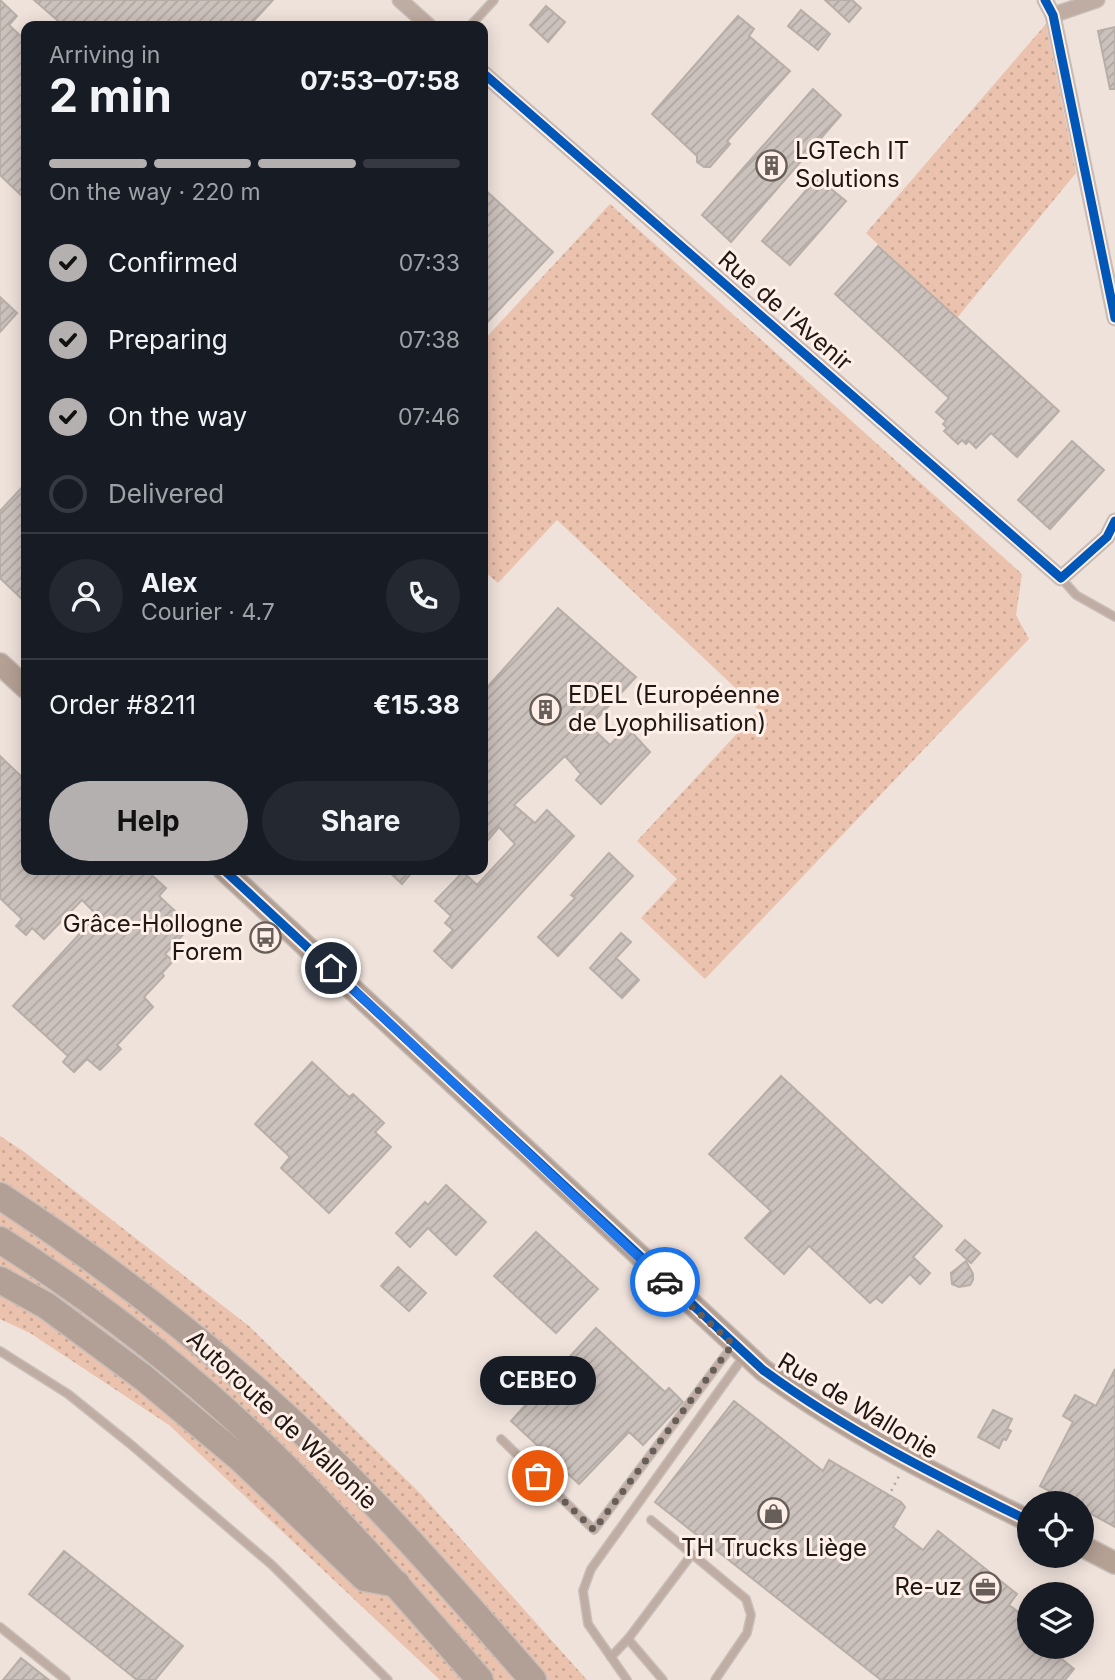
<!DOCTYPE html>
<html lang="en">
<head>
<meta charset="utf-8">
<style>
  body { margin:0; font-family:Inter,sans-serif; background:#242831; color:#f1f3f6; height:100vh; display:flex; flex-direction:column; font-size:26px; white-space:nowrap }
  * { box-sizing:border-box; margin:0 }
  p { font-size:23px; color:#9ea1a6 }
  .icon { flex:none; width:38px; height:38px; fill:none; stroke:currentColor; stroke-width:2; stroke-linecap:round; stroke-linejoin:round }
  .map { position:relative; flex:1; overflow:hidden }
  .side { position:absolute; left:21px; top:21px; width:467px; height:854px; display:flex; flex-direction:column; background:#171b24; border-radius:14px; box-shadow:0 4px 18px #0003 }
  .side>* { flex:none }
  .controls { position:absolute; left:1017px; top:1491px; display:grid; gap:14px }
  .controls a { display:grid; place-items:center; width:77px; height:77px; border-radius:50%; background:#171b24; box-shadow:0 4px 18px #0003; font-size:35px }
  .pin { position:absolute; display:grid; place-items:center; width:60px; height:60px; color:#fff; margin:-30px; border:4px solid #fff; border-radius:50%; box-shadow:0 2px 7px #0007 }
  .courier { position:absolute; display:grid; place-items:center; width:70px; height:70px; margin:-35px; border:5px solid #1a73e8; border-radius:50%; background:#fff; color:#222; box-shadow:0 2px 9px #0007 }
  .bubble { position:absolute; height:49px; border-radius:24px; background:#171b24; box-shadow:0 4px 18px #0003; font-size:23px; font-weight:700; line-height:49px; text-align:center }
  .head em { font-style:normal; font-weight:700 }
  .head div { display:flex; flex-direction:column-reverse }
  .head { display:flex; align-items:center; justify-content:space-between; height:119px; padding:0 28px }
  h1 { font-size:46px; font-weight:700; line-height:52px }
  .bar { display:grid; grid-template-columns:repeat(4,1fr); gap:10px 7px; align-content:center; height:84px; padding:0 28px }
  .bar i { height:9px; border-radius:5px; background:#363941 }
  .bar .current { background:#b3b0af }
  .bar p { grid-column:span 4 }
  .line { display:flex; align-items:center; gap:18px; padding:0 28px; border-top:2px solid #363941 }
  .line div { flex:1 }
  .round { display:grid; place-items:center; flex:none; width:74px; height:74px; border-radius:37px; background:#242831 }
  ol { padding:0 28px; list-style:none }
  li { display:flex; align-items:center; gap:21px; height:77px }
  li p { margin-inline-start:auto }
  li .icon { padding:7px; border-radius:50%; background:#b3b0af; color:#111; stroke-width:4 }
  li:last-child { color:#9ea1a6 }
  li i { width:38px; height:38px; border:4px solid #363941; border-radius:50% }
  .action { display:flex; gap:14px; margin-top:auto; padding:14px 28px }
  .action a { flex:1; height:80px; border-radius:42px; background:#b3b0af; color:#111; font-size:28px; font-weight:700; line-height:80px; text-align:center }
  .action a+a { background:#242831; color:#f1f3f6 }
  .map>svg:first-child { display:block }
</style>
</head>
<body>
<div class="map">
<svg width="1115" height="1680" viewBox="0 0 1115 1680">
  <defs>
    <pattern id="grass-dots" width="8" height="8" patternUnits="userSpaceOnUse" patternTransform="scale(1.75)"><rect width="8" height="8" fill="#eac2ad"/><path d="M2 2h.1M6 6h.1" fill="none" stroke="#c8a694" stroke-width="1.8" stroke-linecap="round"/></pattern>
    <pattern id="building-hatch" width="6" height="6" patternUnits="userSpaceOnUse" patternTransform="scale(1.75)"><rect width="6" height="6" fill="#ccc2bd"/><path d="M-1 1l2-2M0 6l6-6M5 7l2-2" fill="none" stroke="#afa6a2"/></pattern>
  </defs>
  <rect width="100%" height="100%" fill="#efe2db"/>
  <g fill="url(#grass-dots)">
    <path d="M1046,24L1076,173L957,318L866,233Z"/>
    <path d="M610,204L1022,574L1016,615L1029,639L705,979L641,918L677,879L637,841L759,710L557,520L498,583L483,570V341Z"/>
    <path d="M0,1136L23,1151L249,1326L420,1493L587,1680H440L169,1425L30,1333L0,1319Z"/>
  </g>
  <g fill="url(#building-hatch)" stroke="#b8aea8" stroke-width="2">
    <path d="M0,0L17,16L9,25L26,41V200L0,175Z"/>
    <path d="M34,0H273L249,26H64Z"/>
    <path d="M825,0H852L861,8L849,22Z"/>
    <path d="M546,6L565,22L548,42L530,25Z"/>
    <path d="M801,10L830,34L818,50L788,26Z"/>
    <path d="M738,16L754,29L749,36L790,71L727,141L730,144L710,167H704L697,162V156L652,114Z"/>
    <path d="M1115,27V89H1110L1098,31Z"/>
    <path d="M813,89L841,115L731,242L702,215Z"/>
    <path d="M822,172L834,182L830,188L846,201L790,265L762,241Z"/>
    <path d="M483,188L553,252L483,327Z"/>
    <path d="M878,246L1059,411L1017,457L991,433L976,448L969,441L966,444L962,440L958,444L944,431L947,428L943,424L946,421L936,412L949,398L835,294Z"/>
    <path d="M0,297L17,313L0,332Z"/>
    <path d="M1072,441L1104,470L1050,529L1018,500Z"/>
    <path d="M26,483V603L0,578V511Z"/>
    <path d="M558,608L636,677L590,726L610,745L627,727L650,752L601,804L576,780L581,774L565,756L514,805L535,823L547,810L574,836L452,968L434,951L453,930L445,923L451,916L435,901L463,872L477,885L515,844L499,827L483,846V692Z"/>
    <path d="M0,756L26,781V870H146L166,888L159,896L191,926L165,954L173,961L162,973L164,976L144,997L153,1007L117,1045L121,1049L100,1070L87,1059L74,1072L63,1062L68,1056L13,1006L97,915L82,900L44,939L32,928L26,935L16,926L22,919L0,898Z"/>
    <path d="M609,853L633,876L558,956L538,937L575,898L571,895Z"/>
    <path d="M387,870H414L402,884Z"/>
    <path d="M621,933L631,942L616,958L639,980L622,998L590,968Z"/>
    <path d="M312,1062L349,1097L353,1094L384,1123L375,1132L391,1147L329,1213L281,1168L290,1157L255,1124Z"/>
    <path d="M781,1076L942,1226L913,1257L930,1273L920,1284L910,1274L882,1303L876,1298L870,1303L809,1246L784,1274L745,1238L771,1211L709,1154Z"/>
    <path d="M446,1185L486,1222L456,1255L428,1228L410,1247L396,1233L425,1202L428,1205Z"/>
    <path d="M536,1232L598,1289L556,1333L494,1276Z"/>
    <path d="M965,1240L980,1253L971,1263L956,1250Z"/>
    <path d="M966,1261L973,1274V1280L970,1285L959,1287L952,1284L951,1273Z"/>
    <path d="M398,1267L426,1293L409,1311L381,1286Z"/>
    <path d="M596,1328L665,1392L669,1388L683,1402L643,1445L629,1432L579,1484L511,1421Z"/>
    <path d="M1115,1369V1527L1082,1509V1503H1072L1040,1486L1073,1422L1063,1416L1075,1395L1096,1406Z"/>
    <path d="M734,1401L823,1471L829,1460L901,1502L905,1507L893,1527L923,1550L938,1531L1017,1594L1009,1605L1029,1620V1647H1053L1058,1656L1074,1669L1065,1680H881L655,1502Z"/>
    <path d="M993,1410L1012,1419L1007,1429L1011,1431L1006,1440L1003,1439L999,1448L978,1437Z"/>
    <path d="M64,1551L183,1646L155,1680H137L29,1594Z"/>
    <path d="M21,1658L49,1680H3Z"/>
  </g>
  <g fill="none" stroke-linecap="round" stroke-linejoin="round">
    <defs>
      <g id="lane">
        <path d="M470,26L494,0"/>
        <path d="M1061,578L1076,595L1115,617"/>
        <path d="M0,1351L68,1394L129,1443L272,1565L388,1680"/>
        <path d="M501,1439L594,1530L733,1345"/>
        <path d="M651,1520L746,1599L751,1615L747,1633L715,1680"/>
        <path d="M0,1627L66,1680"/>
        <path d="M628,1639L663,1680"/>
        <path d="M611,1657L628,1639L692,1554"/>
        <path d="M627,1680L588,1624L583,1591L591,1569L744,1356"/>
      </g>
      <g id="street">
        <path d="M400,0L429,26"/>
        <path d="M1045,0L1053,15L1115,318"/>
        <path d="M1053,15L1097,0"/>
        <path d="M483,73L1061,578L1107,537L1115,521"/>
      </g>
      <g id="secondary">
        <path d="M0,664L26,688"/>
        <path d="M224,870L763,1370C846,1431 937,1476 1029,1521"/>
        <path d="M1082,1546L1115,1563"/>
      </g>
      <g id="highway">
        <path d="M0,1196C95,1258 185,1326 270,1402C365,1487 449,1584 533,1680"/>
        <path d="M0,1240C88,1296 172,1360 248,1431C331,1509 406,1595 480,1680"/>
        <path d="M0,1280L47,1306L144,1378L242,1460L365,1578L397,1584"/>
      </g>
    </defs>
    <use href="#lane" stroke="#c8beb9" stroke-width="10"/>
    <use href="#street" stroke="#c8beb9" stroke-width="17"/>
    <use href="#secondary" stroke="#c8beb9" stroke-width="24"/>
    <use href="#highway" stroke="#c8beb9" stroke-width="29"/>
    <path stroke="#b4a6a0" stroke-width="2.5" stroke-dasharray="2 5" stroke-linecap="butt" d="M888,1497L899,1476"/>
    <use href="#lane" stroke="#bfaca3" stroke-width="7"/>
    <use href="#street" stroke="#bfaca3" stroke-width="14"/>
    <use href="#secondary" stroke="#b5a094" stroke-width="21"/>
    <use href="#highway" stroke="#b29f95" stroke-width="26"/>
    <defs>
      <g id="cycleway">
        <path d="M1045,0L1053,15L1115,318"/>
        <path d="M483,73L1061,578L1107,537L1115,521"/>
        <path d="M224,870L763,1370C846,1431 937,1476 1029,1521"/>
      </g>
    </defs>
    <use href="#cycleway" stroke="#feefe8" stroke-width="13"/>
    <use href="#cycleway" stroke="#0057b8" stroke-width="9"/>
  </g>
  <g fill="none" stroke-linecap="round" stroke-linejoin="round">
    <path stroke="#685e59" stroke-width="7" stroke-dasharray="0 12.6" d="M538,1476L594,1530L733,1344L665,1282"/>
    <path stroke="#1a73e8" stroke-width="9" d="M331,968L665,1282"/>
  </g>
  <defs>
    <symbol id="building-ring" viewBox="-11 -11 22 22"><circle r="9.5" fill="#feefe8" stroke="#685e59" stroke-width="1.5"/><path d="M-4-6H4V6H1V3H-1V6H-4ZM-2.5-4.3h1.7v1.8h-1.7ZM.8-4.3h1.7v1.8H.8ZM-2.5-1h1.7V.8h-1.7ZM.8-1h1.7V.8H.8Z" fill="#685e59"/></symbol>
    <symbol id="bus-ring" viewBox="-11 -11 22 22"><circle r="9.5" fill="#feefe8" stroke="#685e59" stroke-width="1.5"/><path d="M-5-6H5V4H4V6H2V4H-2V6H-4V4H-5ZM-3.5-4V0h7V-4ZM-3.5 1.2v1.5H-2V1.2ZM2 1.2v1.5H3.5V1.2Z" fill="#685e59"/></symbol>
    <symbol id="shop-ring" viewBox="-11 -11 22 22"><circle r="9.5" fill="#feefe8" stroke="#685e59" stroke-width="1.5"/><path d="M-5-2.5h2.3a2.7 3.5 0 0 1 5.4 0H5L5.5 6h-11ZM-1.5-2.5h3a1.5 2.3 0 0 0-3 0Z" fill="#685e59"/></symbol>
    <symbol id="office-ring" viewBox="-11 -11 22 22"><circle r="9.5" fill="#feefe8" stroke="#685e59" stroke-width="1.5"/><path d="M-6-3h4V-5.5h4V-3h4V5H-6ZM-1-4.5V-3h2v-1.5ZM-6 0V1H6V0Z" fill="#685e59"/></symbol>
  </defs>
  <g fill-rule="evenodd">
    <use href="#building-ring" x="754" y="148" width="35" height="35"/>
    <use href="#building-ring" x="528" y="692" width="35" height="35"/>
    <use href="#bus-ring" x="248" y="920" width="35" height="35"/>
    <use href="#shop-ring" x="756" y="1496" width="35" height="35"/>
    <use href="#office-ring" x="968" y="1570" width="35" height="35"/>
  </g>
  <g text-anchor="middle" stroke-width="6" stroke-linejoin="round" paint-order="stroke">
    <g font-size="24" fill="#1f1713" stroke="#feefe8" text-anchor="start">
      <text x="795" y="159">LGTech IT<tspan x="795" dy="28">Solutions</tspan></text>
      <text x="568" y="703">EDEL (Européenne<tspan x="568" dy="28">de Lyophilisation)</tspan></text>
      <text x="243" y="932" text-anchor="end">Grâce-Hollogne<tspan x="243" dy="28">Forem</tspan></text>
      <text x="774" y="1556" text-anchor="middle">TH Trucks Liège</text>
      <text x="962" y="1595" text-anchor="end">Re-uz</text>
    </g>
    <g font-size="24" fill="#1f1713" stroke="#feefe8">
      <text transform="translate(785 311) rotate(41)" y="8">Rue de l'Avenir</text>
      <text transform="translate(858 1406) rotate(31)" y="8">Rue de Wallonie</text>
      <text transform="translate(282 1420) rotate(43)" y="8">Autoroute de Wallonie</text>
    </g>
  </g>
</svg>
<div class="controls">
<a><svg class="icon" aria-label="locate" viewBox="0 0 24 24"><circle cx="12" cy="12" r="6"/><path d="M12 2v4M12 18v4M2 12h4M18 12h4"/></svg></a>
<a><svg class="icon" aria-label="layers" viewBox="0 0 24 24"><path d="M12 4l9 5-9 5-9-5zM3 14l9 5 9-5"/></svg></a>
</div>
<div class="pin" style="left:538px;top:1476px;background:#ea580c"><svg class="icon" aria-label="bag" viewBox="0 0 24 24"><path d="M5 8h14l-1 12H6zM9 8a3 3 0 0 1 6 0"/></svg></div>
<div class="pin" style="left:331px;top:968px;background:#1f2937"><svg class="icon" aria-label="home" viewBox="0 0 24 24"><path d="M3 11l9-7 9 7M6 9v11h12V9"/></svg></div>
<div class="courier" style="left:665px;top:1282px"><svg class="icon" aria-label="car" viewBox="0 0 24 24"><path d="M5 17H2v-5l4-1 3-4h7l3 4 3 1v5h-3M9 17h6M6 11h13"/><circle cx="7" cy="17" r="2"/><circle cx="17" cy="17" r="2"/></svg></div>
<div class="bubble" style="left:480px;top:1356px;width:116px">CEBEO</div>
<section class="side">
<div class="head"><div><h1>2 min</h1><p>Arriving in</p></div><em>07:53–07:58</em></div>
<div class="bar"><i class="current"></i><i class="current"></i><i class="current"></i><i></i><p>On the way · 220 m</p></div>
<ol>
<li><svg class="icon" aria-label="check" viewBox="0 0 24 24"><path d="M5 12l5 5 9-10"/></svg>Confirmed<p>07:33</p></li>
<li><svg class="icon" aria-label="check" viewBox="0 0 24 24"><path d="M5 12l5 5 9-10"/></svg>Preparing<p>07:38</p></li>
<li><svg class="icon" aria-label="check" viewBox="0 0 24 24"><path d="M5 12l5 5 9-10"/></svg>On the way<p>07:46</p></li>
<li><i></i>Delivered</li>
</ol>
<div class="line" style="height:126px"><a class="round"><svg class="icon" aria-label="person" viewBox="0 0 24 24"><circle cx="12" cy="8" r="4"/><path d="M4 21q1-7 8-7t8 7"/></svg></a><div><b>Alex</b><p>Courier · 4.7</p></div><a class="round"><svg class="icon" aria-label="phone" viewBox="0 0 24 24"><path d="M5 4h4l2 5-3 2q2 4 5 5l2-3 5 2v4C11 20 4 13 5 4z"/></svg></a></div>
<div class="line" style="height:91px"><div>Order #8211</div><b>€15.38</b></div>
<div class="action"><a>Help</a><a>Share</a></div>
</section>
</div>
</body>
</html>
